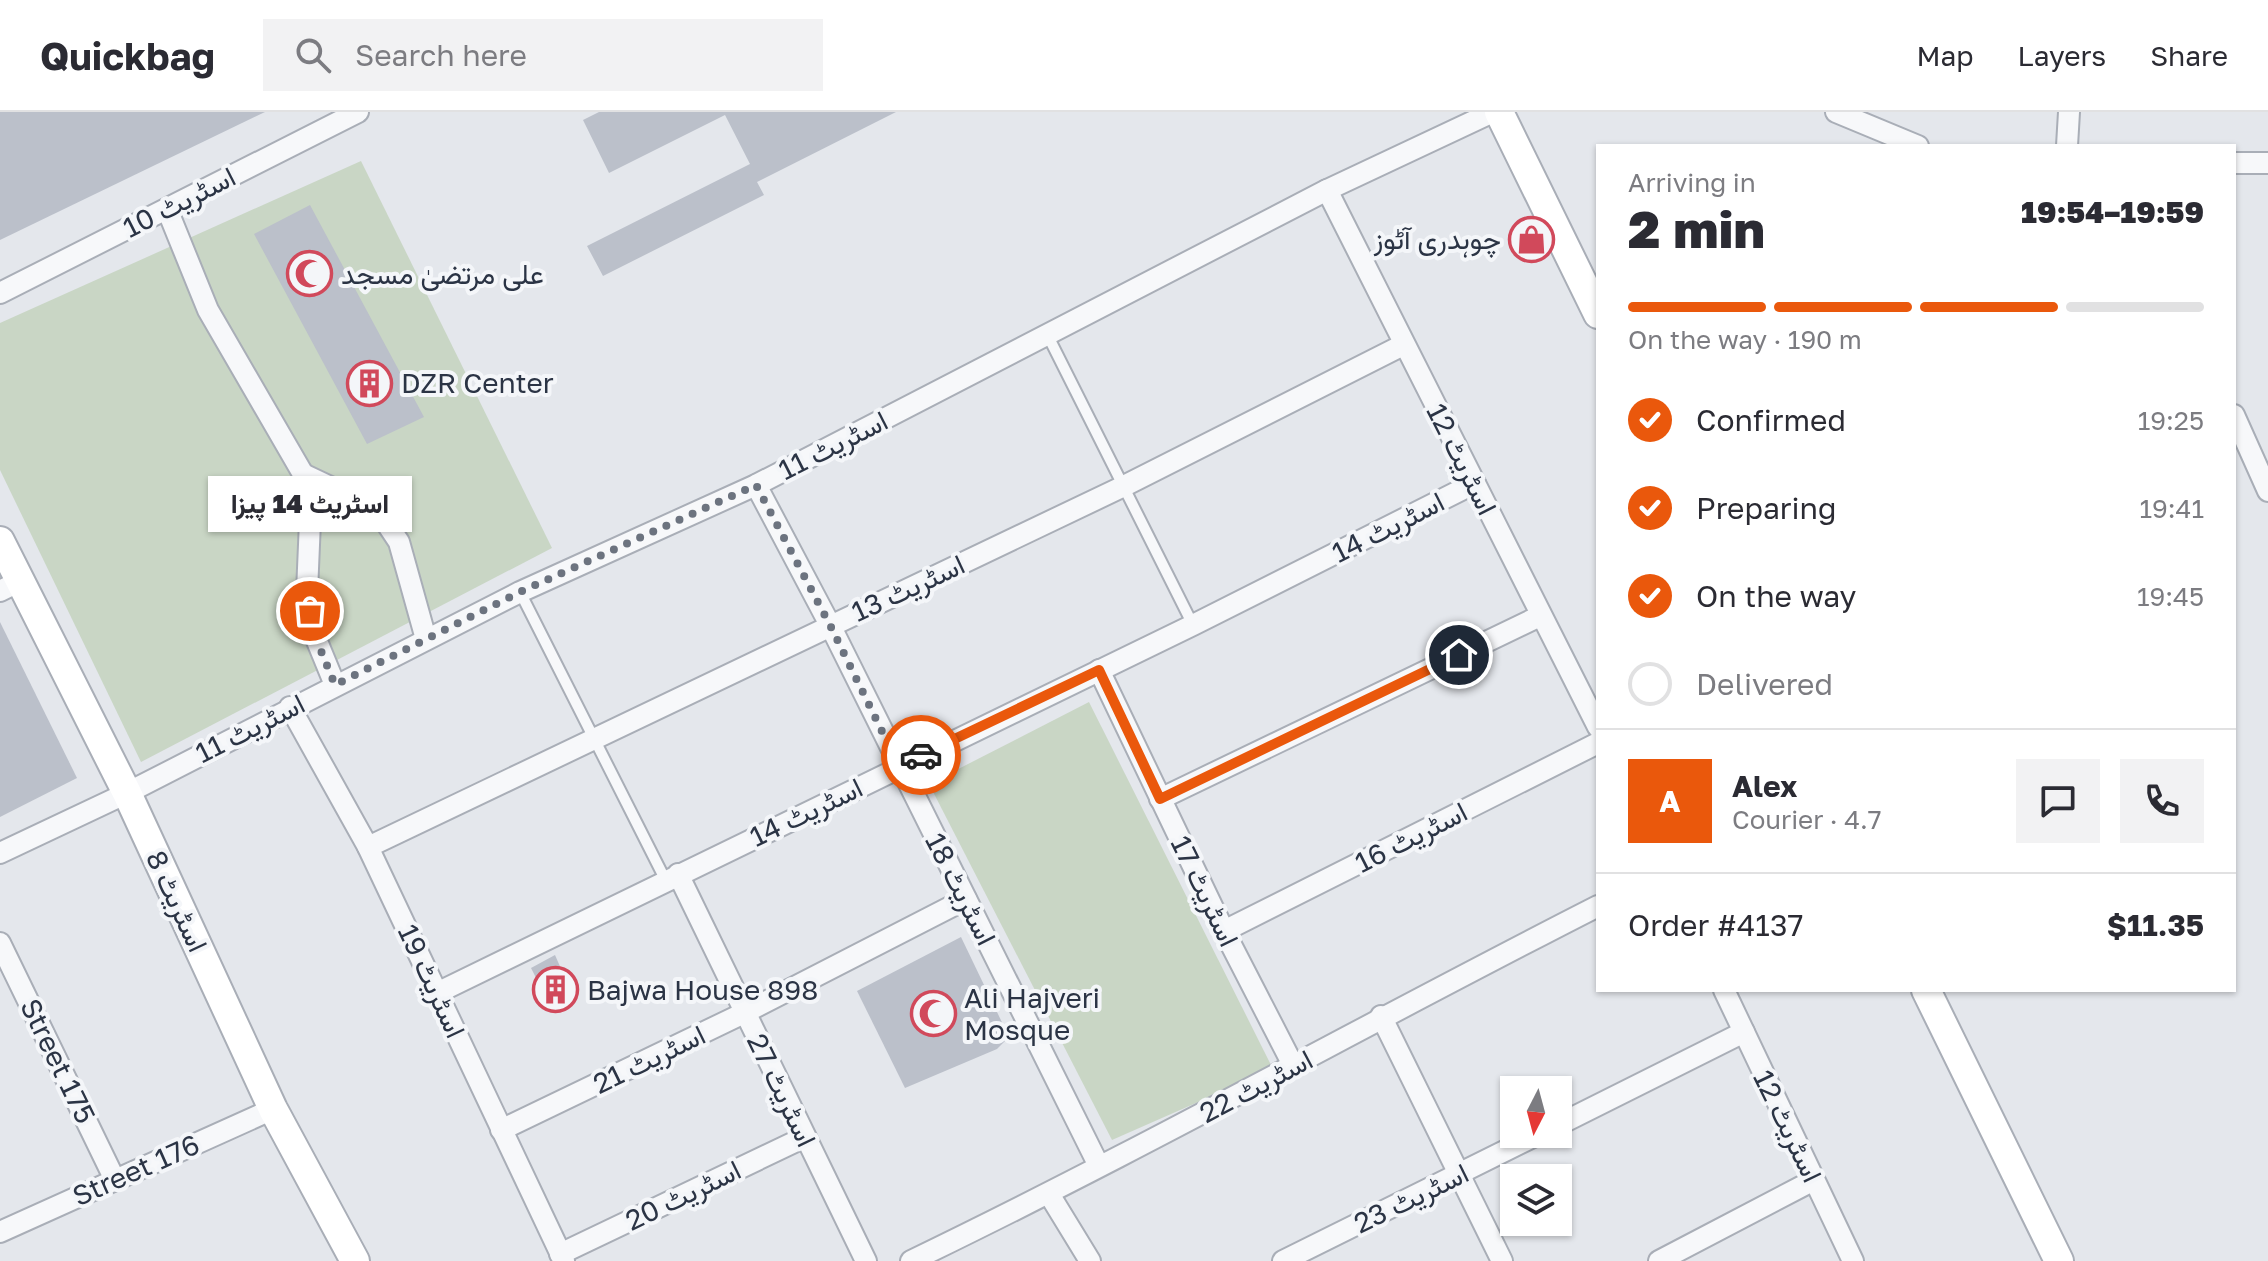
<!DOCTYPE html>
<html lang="en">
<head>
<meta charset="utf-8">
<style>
  body { margin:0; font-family:"Golos Text",Vazirmatn,sans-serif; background:#f2f2f3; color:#2b2b33; height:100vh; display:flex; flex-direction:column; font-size:30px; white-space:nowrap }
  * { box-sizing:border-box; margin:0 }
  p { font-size:26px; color:#7c7c81 }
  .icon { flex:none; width:44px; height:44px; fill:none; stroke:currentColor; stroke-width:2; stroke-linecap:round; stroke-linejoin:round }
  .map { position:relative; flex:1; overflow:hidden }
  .details { position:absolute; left:1596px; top:32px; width:640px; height:848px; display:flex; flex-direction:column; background:#fff; border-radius:0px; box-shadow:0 2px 6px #0004 }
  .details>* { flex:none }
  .needle { width:52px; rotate:186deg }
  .controls { position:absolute; left:1500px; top:964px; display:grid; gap:16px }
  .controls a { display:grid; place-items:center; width:72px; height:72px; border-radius:0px; background:#fff; box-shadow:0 2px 6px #0004; font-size:40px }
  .pin { position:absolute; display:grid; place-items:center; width:68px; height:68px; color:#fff; margin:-34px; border:4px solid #fff; border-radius:50%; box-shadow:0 2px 8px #0007 }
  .courier { position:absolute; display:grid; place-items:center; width:80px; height:80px; margin:-40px; border:6px solid #ea580c; border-radius:50%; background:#fff; color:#222; box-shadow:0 2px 10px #0007 }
  .bubble { position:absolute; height:56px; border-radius:0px; background:#fff; box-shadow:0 2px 6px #0004; font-size:26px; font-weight:800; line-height:56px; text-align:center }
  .overview em { font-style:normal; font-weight:800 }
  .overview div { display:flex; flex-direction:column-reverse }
  .overview { display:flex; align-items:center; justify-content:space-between; height:136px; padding:0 32px }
  h1 { font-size:52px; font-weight:800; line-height:60px }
  .bar { display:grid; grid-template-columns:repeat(4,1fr); gap:12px 8px; align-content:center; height:96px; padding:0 32px }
  .bar i { height:10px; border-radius:6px; background:#e1e1e2 }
  .bar .on { background:#ea580c }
  .bar p { grid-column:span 4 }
  .line { display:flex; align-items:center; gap:20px; padding:0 32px; border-top:2px solid #e1e1e2 }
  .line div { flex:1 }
  .round { display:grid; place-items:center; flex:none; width:84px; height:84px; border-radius:0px; background:#f2f2f3 }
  ol { padding:0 32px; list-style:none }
  li { display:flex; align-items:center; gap:24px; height:88px }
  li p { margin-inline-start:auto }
  li .icon { padding:8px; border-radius:50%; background:#ea580c; color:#fff; stroke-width:4 }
  li:last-child { color:#7c7c81 }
  li i { width:44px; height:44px; border:4px solid #e1e1e2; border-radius:50% }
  header { display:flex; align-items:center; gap:48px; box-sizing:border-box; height:112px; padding:0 40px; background:#fff; border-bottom:2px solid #e1e1e2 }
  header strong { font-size:38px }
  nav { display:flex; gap:44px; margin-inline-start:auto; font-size:28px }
  .search { width:560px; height:72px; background:#f2f2f3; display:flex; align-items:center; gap:20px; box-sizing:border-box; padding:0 28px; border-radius:0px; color:#7c7c81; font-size:30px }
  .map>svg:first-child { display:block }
</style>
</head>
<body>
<header>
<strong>Quickbag</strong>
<div class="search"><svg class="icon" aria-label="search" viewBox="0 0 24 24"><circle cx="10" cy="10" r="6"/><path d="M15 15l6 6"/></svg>Search here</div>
<nav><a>Map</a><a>Layers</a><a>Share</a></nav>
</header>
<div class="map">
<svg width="2268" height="1149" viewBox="0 0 2268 1149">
  <rect width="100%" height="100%" fill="#e4e7ec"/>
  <g fill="#c9d6c5">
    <path d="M361,49L552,436L141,650L0,358V211Z"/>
    <path d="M1089,590L1273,957L1112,1028L929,672Z"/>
  </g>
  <g fill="#bbc0ca">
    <path d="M0,0H265L0,128Z"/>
    <path d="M599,0H896L757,70L764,83L603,164L587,134L750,52L725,3L609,61L583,8Z"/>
    <path d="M310,93L424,305L367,332L254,122Z"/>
    <path d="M0,510L77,666L0,705Z"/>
    <path d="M961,825L1009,925L997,937L905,976L857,879Z"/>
    <path d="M555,843L575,889L553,899L531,856Z"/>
  </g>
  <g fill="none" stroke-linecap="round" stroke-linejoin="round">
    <defs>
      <g id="lane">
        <path d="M1047,222L1193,513"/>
        <path d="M520,480L666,769"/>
      </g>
      <g id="street">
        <path d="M1836,0L1918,34"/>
        <path d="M2067,34L2069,0"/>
        <path d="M2234,51H2268"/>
        <path d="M1327,78L1598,615"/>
        <path d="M167,97L208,198L303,362L310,409L307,480L312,517L335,573"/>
        <path d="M0,181L358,0"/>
        <path d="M2234,303L2268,379"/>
        <path d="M303,362L377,397L399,430L426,527"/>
        <path d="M756,373L830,513L1099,1054"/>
        <path d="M0,479L20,469"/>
        <path d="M1099,558L1224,819L1294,955"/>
        <path d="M290,595L368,735L564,1149"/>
        <path d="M1160,687L1540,504"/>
        <path d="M368,735L1124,374L1403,233"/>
        <path d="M0,741L127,681L520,480L756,373L1327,78L1493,0"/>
        <path d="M678,762L866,1149"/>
        <path d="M1224,819L1598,631"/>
        <path d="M0,831L115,1068"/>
        <path d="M1724,878L1853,1149"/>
        <path d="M439,880L1193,513L1475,371"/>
        <path d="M1381,904L1502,1149"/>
        <path d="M1558,1013L1744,920"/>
        <path d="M501,1018L744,901L966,787"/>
        <path d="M1049,1082L1090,1149"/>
        <path d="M0,1120L273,997"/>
        <path d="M560,1142L805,1025"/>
        <path d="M911,1149C1143,1037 1368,911 1598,794"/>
        <path d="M1283,1149L1539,1022"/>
        <path d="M1659,1149L1814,1068"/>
      </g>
      <g id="secondary">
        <path d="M1499,0L1598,202"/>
        <path d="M0,429L127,681L273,997L355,1149"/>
        <path d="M1926,878L2059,1149"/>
      </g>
    </defs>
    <use href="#lane" stroke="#a9aeb7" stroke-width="14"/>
    <use href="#street" stroke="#a9aeb7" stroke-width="24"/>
    <use href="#secondary" stroke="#a9aeb7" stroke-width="32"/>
    <use href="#lane" stroke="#f7f8fa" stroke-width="10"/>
    <use href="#street" stroke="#f7f8fa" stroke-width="20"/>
    <use href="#secondary" stroke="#fff" stroke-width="28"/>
  </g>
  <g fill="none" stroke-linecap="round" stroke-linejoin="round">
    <path stroke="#6c737f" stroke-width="8" stroke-dasharray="0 14.4" d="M310,499L312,517L335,573L520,480L756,373L830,513L899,654L921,643"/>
    <path stroke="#ea580c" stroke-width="10" d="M921,643L1099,558L1160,687L1459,543"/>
  </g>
  <defs>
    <symbol id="shop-ring" viewBox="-11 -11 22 22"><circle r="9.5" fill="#f4f6f9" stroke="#d1495b" stroke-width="1.5"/><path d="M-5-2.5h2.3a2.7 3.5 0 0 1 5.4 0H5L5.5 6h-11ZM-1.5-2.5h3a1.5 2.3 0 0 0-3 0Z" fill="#d1495b"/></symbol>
    <symbol id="mosque-ring" viewBox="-11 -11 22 22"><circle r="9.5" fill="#f4f6f9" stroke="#d1495b" stroke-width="1.5"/><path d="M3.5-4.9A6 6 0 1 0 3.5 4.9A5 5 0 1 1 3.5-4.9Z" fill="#d1495b"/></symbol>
    <symbol id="building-ring" viewBox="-11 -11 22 22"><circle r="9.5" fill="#f4f6f9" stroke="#d1495b" stroke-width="1.5"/><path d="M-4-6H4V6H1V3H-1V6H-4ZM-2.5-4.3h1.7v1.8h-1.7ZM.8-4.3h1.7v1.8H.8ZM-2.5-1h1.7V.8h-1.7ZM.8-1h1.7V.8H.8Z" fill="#d1495b"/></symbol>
  </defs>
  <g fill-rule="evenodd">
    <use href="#shop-ring" x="1506" y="102" width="51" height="51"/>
    <use href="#mosque-ring" x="284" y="136" width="51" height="51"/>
    <use href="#building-ring" x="344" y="246" width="51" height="51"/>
    <use href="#building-ring" x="530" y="852" width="51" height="51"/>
    <use href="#mosque-ring" x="908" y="876" width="51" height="51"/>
  </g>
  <g text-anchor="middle" stroke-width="8" stroke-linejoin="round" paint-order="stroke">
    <g font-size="28" fill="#2b3445" stroke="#f4f6f9">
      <text transform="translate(179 90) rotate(-27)" y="10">اسٹریٹ 10</text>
      <text transform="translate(833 333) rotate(-27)" y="10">اسٹریٹ 11</text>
      <text transform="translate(1462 347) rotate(63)" y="10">اسٹریٹ 12</text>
      <text transform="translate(1388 415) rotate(-27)" y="10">اسٹریٹ 14</text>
      <text transform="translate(908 476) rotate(-25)" y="10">اسٹریٹ 13</text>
      <text transform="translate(250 616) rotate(-27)" y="10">اسٹریٹ 11</text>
      <text transform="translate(806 700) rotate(-26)" y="10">اسٹریٹ 14</text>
      <text transform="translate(1411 725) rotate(-27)" y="10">اسٹریٹ 16</text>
      <text transform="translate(961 777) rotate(63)" y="10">اسٹریٹ 18</text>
      <text transform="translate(1205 779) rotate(64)" y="10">اسٹریٹ 17</text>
      <text transform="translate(177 789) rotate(65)" y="10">اسٹریٹ 8</text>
      <text transform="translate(432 869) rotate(65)" y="10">اسٹریٹ 19</text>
      <text transform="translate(649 947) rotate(-26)" y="10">اسٹریٹ 21</text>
      <text transform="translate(58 949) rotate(64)" y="10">Street 175</text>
      <text transform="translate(1256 974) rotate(-28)" y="10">اسٹریٹ 22</text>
      <text transform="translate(782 978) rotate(64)" y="10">اسٹریٹ 27</text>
      <text transform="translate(1788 1014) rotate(64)" y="10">اسٹریٹ 12</text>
      <text transform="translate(136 1058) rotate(-24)" y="10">Street 176</text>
      <text transform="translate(683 1083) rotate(-26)" y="10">اسٹریٹ 20</text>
      <text transform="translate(1411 1086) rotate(-26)" y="10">اسٹریٹ 23</text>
    </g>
    <g font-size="28" fill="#2b3445" stroke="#f4f6f9" text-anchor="start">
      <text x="1501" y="137" text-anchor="end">چوہدری آٹوز</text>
      <text x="341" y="172">علی مرتضیٰ مسجد</text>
      <text x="401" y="281">DZR Center</text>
      <text x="587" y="888">Bajwa House 898</text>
      <text x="964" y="896">Ali Hajveri<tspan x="964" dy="32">Mosque</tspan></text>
    </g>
  </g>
</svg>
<div class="controls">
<a><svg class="needle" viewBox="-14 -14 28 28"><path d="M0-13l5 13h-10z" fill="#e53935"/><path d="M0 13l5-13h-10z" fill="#7c7c81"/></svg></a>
<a><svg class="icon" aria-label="layers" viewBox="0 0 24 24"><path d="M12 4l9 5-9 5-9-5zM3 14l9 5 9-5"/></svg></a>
</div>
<div class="pin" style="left:310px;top:499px;background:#ea580c"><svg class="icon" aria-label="bag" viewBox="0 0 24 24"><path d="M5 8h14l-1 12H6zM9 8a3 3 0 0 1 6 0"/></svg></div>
<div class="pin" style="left:1459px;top:543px;background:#1f2937"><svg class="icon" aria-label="home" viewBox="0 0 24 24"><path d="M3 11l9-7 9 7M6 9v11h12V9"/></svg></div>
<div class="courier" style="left:921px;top:643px"><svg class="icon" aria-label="car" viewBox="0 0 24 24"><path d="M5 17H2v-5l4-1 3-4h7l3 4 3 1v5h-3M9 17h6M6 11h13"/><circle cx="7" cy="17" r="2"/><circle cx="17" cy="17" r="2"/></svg></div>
<div class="bubble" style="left:208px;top:364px;width:204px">اسٹریٹ 14 پیزا</div>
<section class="details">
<div class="overview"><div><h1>2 min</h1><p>Arriving in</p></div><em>19:54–19:59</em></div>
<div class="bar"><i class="on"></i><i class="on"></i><i class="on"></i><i></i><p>On the way · 190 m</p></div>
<ol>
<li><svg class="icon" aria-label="check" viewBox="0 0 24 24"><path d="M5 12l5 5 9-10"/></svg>Confirmed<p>19:25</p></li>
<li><svg class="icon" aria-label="check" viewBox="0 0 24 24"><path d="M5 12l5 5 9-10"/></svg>Preparing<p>19:41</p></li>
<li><svg class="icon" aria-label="check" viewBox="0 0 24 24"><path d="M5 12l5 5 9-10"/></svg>On the way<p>19:45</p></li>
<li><i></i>Delivered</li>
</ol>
<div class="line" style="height:144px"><b class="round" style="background:#ea580c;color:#fff">A</b><div><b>Alex</b><p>Courier · 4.7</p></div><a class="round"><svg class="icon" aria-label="chat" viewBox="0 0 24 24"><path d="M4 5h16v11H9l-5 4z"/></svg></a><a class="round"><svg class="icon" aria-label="phone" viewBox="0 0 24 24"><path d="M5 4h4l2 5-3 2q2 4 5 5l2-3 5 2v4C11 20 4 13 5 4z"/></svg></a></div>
<div class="line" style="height:104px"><div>Order #4137</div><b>$11.35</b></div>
</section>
</div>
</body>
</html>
